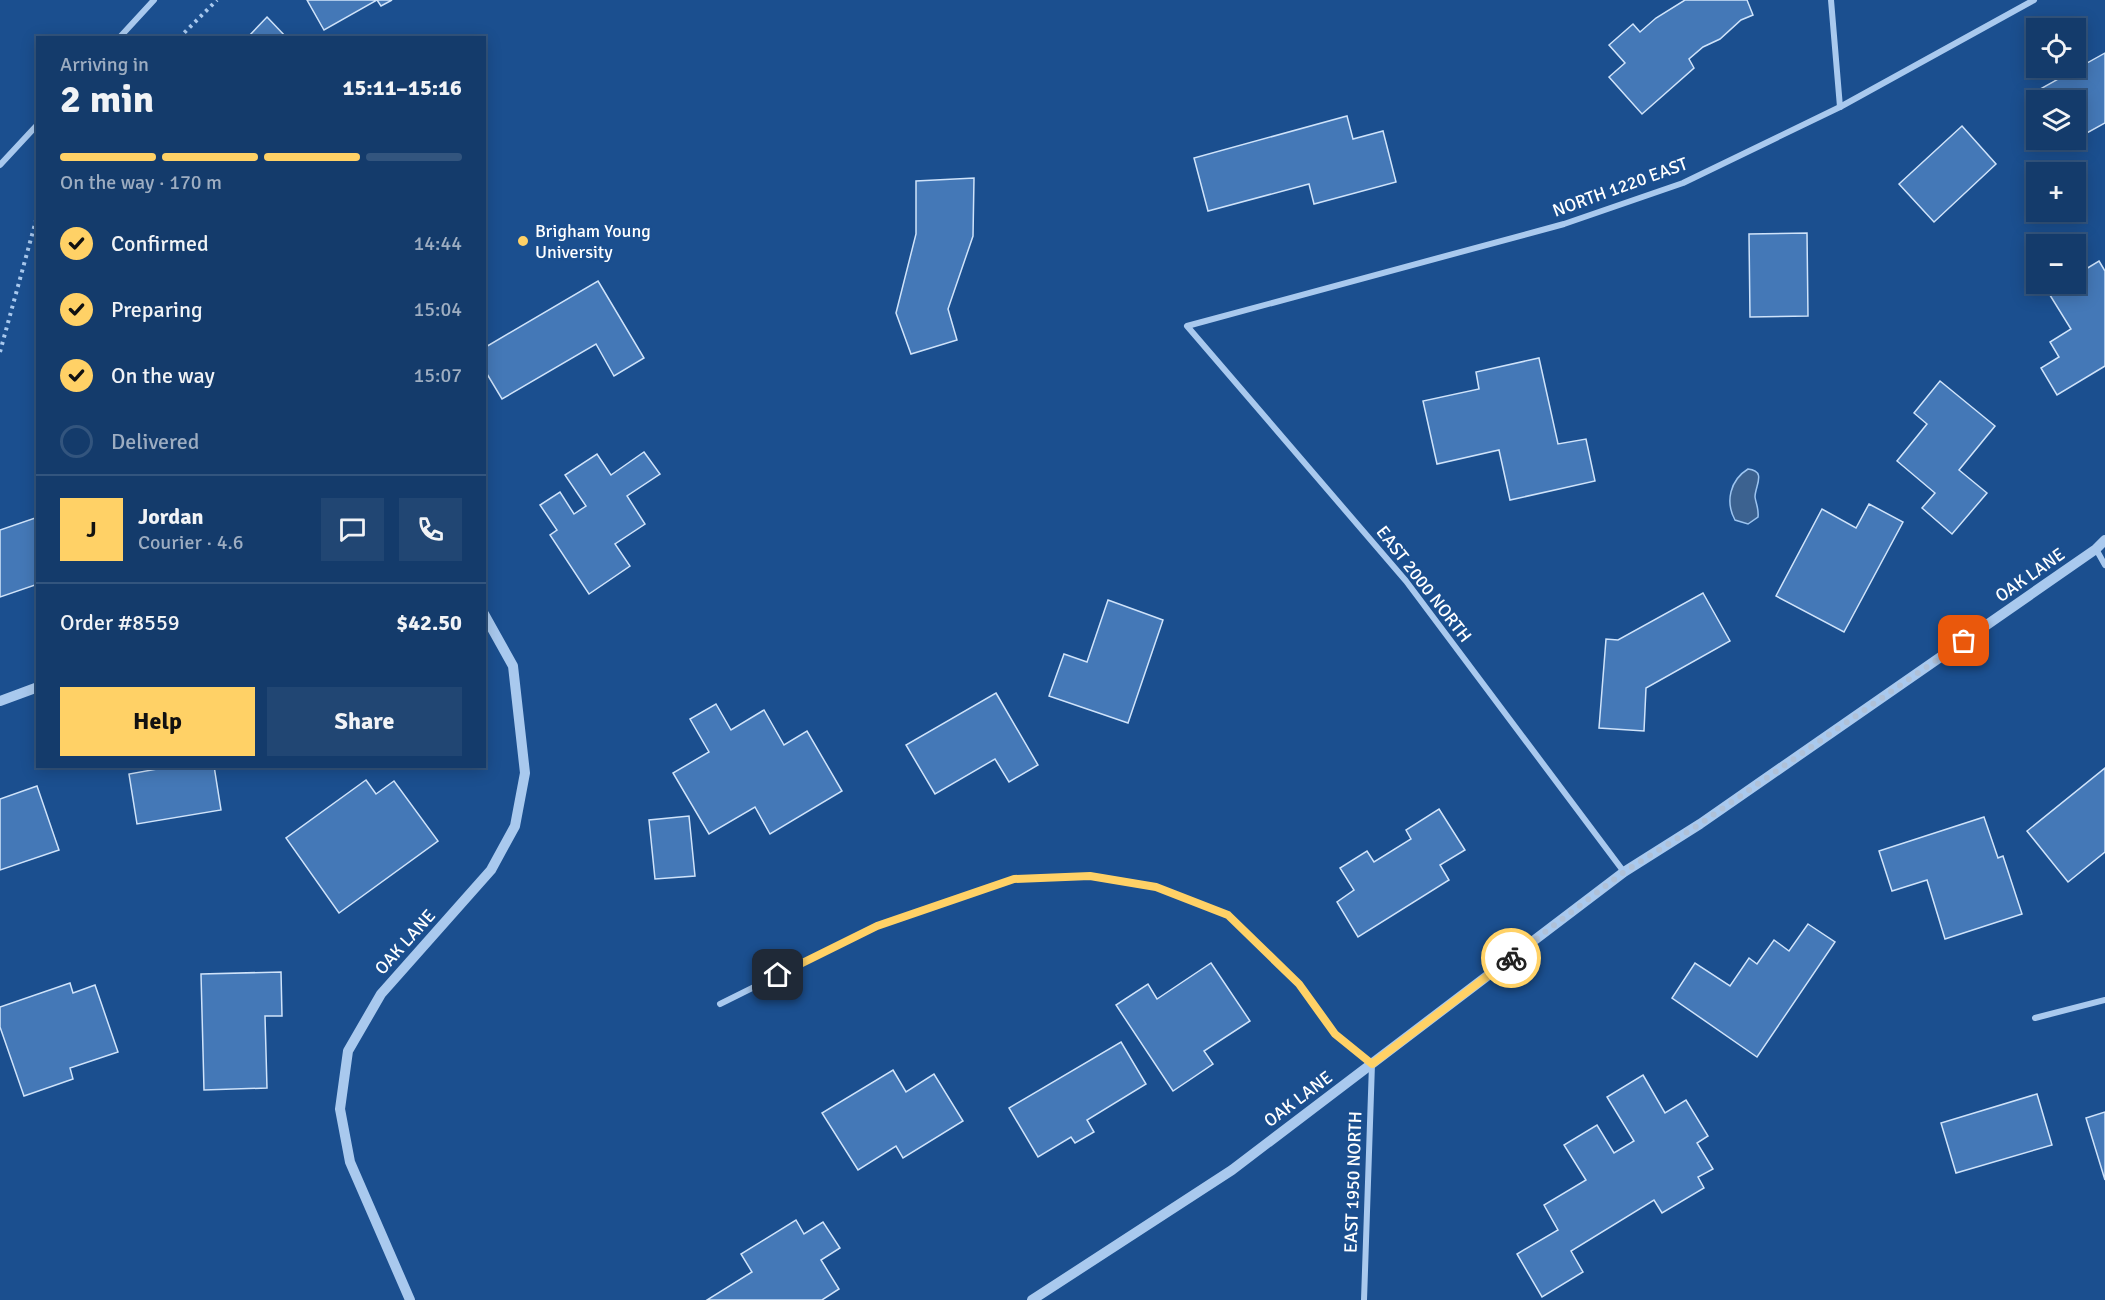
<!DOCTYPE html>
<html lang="en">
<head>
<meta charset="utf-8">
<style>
  body { margin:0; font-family:Signika,sans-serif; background:#214673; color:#f1f3f6; height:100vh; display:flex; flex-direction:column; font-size:22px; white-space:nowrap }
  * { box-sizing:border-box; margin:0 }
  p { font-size:20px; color:#9dadc1 }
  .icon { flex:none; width:33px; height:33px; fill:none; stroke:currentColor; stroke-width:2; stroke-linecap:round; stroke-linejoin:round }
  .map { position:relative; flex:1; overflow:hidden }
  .side { position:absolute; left:36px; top:36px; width:450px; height:732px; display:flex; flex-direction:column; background:#143b6b; border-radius:0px; box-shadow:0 3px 15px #0003,0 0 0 2px #33557e }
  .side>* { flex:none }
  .fabs { position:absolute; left:2026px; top:18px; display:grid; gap:12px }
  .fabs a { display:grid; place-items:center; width:60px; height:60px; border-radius:0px; background:#143b6b; box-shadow:0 3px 15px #0003,0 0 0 2px #33557e; font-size:30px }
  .pin { position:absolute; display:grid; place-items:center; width:51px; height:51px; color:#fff; margin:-26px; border-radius:12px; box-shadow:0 3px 9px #0006 }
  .courier { position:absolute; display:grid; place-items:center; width:60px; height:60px; margin:-30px; border:4px solid #ffd166; border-radius:50%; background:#fff; color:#222; box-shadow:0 2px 8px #0007 }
  .overview em { font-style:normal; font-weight:700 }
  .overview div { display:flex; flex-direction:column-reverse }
  .overview { display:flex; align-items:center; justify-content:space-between; height:102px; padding:0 24px }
  h1 { font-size:39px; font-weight:700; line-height:45px }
  .bar { display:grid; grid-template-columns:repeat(4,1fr); gap:9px 6px; align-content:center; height:72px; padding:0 24px }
  .bar i { height:8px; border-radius:4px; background:#33557e }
  .bar .active { background:#ffd166 }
  .bar p { grid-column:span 4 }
  .line { display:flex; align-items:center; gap:15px; padding:0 24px; border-top:2px solid #33557e }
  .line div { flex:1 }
  .round { display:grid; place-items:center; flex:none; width:63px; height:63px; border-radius:0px; background:#214673 }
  ol { padding:0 24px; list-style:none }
  li { display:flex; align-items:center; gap:18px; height:66px }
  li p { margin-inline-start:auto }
  li .icon { padding:6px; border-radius:50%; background:#ffd166; color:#111; stroke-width:4 }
  li:last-child { color:#9dadc1 }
  li i { width:33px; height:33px; border:3px solid #33557e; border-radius:50% }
  .primary-button { display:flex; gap:12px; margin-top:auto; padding:12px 24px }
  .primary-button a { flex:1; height:69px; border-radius:0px; background:#ffd166; color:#111; font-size:24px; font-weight:700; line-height:69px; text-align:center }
  .primary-button a+a { background:#214673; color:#f1f3f6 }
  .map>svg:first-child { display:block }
</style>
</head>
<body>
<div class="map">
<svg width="2105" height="1300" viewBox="0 0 2105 1300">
  <rect width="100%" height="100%" fill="#1b4f8f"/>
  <path fill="#3c6290" stroke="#9cc4f0" stroke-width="1.5" d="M1748,469C1767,471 1755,486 1755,497C1756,504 1759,509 1758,517L1748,524L1735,520C1725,502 1730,480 1748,469Z"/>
  <g fill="#4478b7" stroke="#cfe3fa" stroke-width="1.5">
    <path d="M307,0H377L324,30Z"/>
    <path d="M377,0H392L381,6Z"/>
    <path d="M1685,0H1747L1753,15L1741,20L1720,39L1703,47L1689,59L1694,68L1642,114L1609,77L1625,63L1609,45L1633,24L1640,32L1656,18Z"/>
    <path d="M267,17L287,38H247Z"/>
    <path d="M2105,53V123L2076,139V100L2037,101L2033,93Z"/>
    <path d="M1347,116L1353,139L1383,131L1396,182L1314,204L1309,184L1208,211L1194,158Z"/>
    <path d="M1962,126L1996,164L1934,222L1899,184Z"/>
    <path d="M2058,140H2075L2062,147Z"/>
    <path d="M974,178L973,236L948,309L957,340L911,354L896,313L916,234V181Z"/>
    <path d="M1807,233L1808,316L1750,317L1749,234Z"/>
    <path d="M2099,261L2105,271V366L2057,395L2041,368L2059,357L2050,342L2071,329L2048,292L2062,284H2076V275Z"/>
    <path d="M598,281L644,358L614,376L596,344L502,399L484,369V348Z"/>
    <path d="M1539,358L1558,444L1586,439L1595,481L1510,500L1499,450L1437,464L1423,401L1479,389L1476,372Z"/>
    <path d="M1940,381L1995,426L1959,470L1987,493L1952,534L1922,508L1935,493L1897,461L1927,424L1914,413Z"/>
    <path d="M644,452L660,474L627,496L645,524L615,544L630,566L589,594L550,535L557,530L540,505L560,492L574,514L586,506L565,475L597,454L611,475Z"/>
    <path d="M1869,504L1903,522L1844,632L1776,596L1822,509L1856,528Z"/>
    <path d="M38,517V584L0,597V530Z"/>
    <path d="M1703,593L1730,641L1646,688L1644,731L1599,728L1606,639L1618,640Z"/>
    <path d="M1108,600L1163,620L1128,723L1049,696L1064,654L1087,662Z"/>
    <path d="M996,693L1038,765L1009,782L995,759L935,794L906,745Z"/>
    <path d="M716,704L731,730L764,710L784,745L807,731L842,791L770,834L755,807L709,834L673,773L709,752L690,719Z"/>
    <path d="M174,766H214L221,810L137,824L129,774Z"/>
    <path d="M2105,768V852L2068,882L2027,831Z"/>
    <path d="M366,780L376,794L394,781L438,841L339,913L286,838Z"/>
    <path d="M37,786L59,850L0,870V799Z"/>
    <path d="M1439,809L1465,850L1440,865L1449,880L1358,937L1337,902L1354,890L1340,868L1367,851L1374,862L1411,839L1406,830Z"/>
    <path d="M689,816L695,876L655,879L649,820Z"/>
    <path d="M1984,817L1998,858L2003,856L2022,914L1945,939L1927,880L1892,891L1879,851Z"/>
    <path d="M1808,924L1835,942L1757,1057L1672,998L1695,963L1730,986L1749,958L1757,964L1774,940L1789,951Z"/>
    <path d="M1211,963L1250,1021L1204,1051L1213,1064L1173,1091L1116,1005L1148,984L1157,999Z"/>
    <path d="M281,972L282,1016H265L267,1088L204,1090L201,974Z"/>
    <path d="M70,983L73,993L95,985L118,1052L70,1068L73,1079L24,1096L0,1027V1007Z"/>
    <path d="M1121,1042L1146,1084L1087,1120L1094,1132L1075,1143L1071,1137L1038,1157L1009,1108Z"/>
    <path d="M893,1070L906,1092L934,1074L963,1121L903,1158L896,1146L858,1170L822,1113Z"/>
    <path d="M1643,1075L1665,1113L1686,1100L1708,1136L1697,1143L1713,1169L1698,1177L1704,1188L1662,1213L1654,1200L1571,1251L1583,1272L1542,1297L1517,1254L1558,1230L1544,1205L1586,1180L1564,1145L1597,1125L1614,1153L1634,1141L1607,1097Z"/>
    <path d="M2037,1094L2052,1145L1956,1173L1941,1123Z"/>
    <path d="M2105,1112V1180L2086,1118Z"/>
    <path d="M796,1220L804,1234L823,1222L840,1248L821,1260L839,1289L822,1300H707L752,1272L741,1254Z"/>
  </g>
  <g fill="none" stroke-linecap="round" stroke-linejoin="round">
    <g stroke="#a9c9ee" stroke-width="4" stroke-dasharray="3 4.5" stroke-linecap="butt">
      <path d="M179,38L217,0"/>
      <path d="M0,352L38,213"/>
    </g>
    <g stroke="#a9c9ee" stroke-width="6">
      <path d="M1831,0L1840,107"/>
      <path d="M119,38L154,0"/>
      <path d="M0,165L38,124"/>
      <path d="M2096,549L2105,565"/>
      <path d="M1624,872L1406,581L1187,326L1564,224L1683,183L1840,107L2034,0"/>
      <path d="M720,1004L877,926L1014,879L1090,876L1156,887L1228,915L1299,984L1335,1034L1372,1064L1364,1300"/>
      <path d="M2035,1018L2105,1000"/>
    </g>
    <g stroke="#a9c9ee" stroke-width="10">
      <path d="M0,701L38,687"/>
      <path d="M410,1300L350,1162L340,1109L348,1051L381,994L491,870L515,826L525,773L513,666L484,614"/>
      <path d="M1032,1300L1232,1170L1624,872L1700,824L2096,549L2105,540"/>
    </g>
  </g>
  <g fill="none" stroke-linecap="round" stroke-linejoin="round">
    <path stroke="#afc1d8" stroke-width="6" stroke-dasharray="0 10.8" d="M1511,958L1624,872L1700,824L1964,641"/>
    <path stroke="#ffd166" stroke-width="8" d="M778,975L877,926L1014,879L1090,876L1156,887L1228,915L1299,984L1335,1034L1372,1064L1511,958"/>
  </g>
  <circle fill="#ffd166" stroke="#1b4f8f" stroke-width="2" cx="523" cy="241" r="6"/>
  <g text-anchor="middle" stroke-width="4.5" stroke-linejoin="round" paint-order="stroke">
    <g font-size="18" fill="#fff" stroke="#1b4f8f">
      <text transform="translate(1620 187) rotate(-20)" y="6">NORTH 1220 EAST</text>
      <text transform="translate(2030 575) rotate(-35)" y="6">OAK LANE</text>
      <text transform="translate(1424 584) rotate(52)" y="6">EAST 2000 NORTH</text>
      <text transform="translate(405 942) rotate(-48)" y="6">OAK LANE</text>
      <text transform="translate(1298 1099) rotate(-37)" y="6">OAK LANE</text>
      <text transform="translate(1353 1182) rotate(-88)" y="6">EAST 1950 NORTH</text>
    </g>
    <g font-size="18" fill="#fff" stroke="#1b4f8f" text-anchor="start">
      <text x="535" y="237">Brigham Young<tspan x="535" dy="21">University</tspan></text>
    </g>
  </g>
</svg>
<div class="fabs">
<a><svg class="icon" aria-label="locate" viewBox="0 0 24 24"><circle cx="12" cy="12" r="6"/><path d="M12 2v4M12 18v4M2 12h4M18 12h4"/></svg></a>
<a><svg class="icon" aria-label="layers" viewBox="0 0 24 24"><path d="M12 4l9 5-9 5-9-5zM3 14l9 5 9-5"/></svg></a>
<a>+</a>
<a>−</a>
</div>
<div class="pin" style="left:1964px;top:641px;background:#ea580c"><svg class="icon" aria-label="bag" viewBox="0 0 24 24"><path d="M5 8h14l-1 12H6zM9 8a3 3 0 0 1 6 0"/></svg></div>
<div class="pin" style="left:778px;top:975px;background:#1f2937"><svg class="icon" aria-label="home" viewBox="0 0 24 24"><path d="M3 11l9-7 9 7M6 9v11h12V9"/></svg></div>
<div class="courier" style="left:1511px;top:958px"><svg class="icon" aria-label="bike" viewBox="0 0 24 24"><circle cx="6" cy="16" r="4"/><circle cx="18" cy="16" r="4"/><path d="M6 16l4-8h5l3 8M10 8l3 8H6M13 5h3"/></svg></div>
<section class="side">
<div class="overview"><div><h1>2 min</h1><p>Arriving in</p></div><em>15:11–15:16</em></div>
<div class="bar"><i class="active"></i><i class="active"></i><i class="active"></i><i></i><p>On the way · 170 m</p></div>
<ol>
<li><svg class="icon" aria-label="check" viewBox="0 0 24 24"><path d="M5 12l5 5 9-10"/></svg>Confirmed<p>14:44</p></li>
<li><svg class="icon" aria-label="check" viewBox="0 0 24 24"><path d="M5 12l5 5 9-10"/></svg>Preparing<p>15:04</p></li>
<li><svg class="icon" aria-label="check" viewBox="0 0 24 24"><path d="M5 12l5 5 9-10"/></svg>On the way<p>15:07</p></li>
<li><i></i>Delivered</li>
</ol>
<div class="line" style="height:108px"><b class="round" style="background:#ffd166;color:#111">J</b><div><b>Jordan</b><p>Courier · 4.6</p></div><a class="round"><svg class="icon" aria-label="chat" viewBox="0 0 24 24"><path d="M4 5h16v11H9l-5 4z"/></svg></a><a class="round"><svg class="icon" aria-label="phone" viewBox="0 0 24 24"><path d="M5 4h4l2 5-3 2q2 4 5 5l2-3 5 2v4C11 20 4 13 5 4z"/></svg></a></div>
<div class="line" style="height:78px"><div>Order #8559</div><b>$42.50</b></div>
<div class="primary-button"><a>Help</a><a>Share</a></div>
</section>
</div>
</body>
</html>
